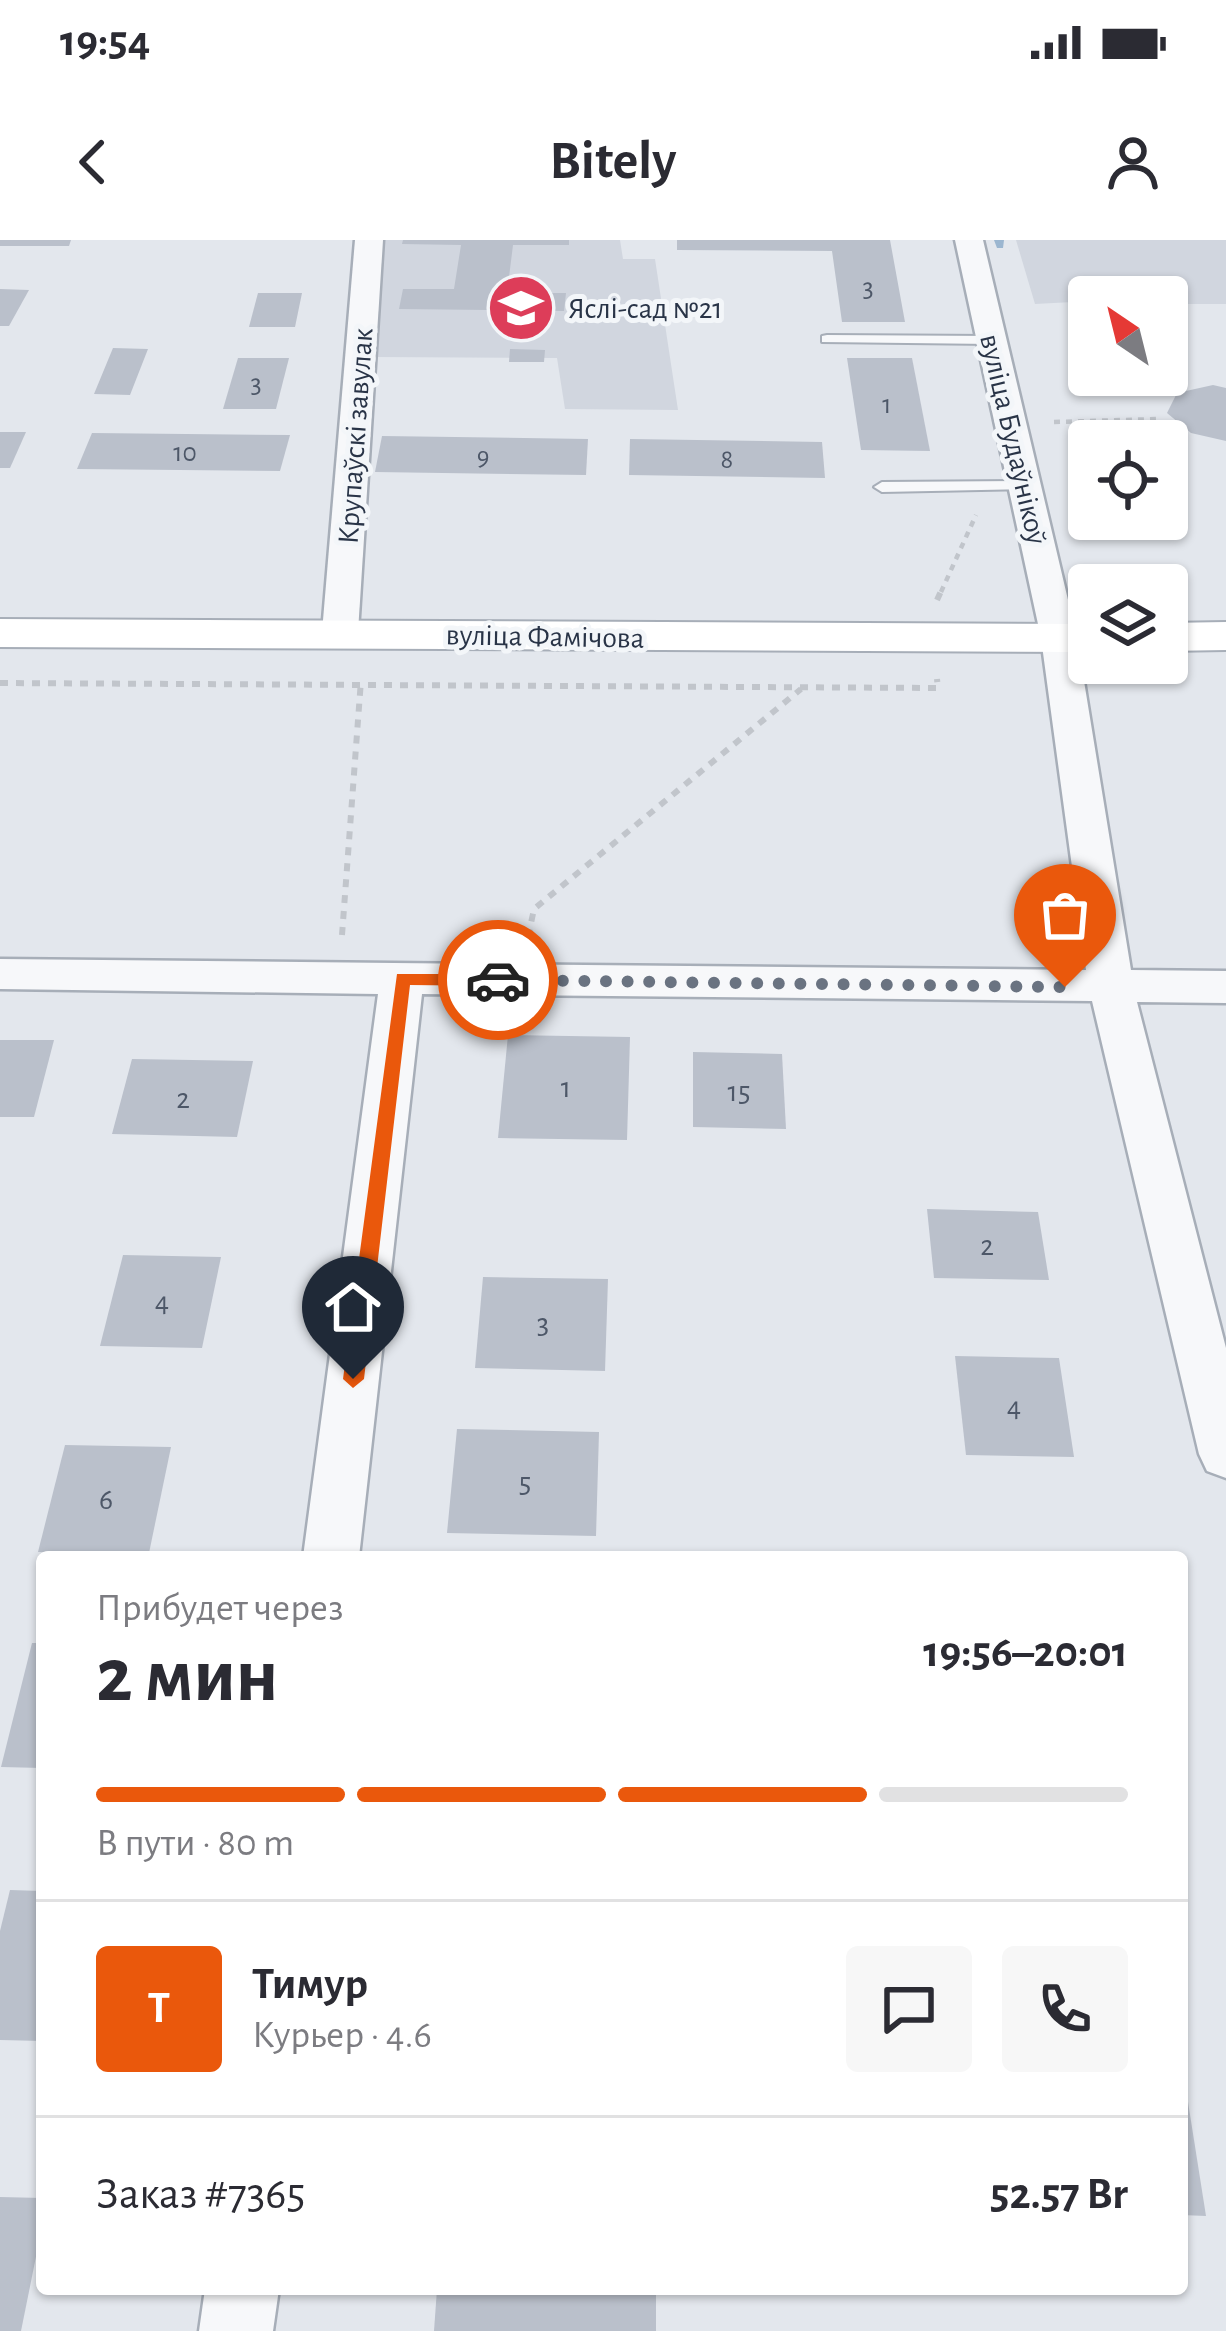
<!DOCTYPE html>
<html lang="ru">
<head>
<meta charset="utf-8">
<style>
  body { margin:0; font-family:"Alegreya Sans",sans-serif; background:#f7f7f7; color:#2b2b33; height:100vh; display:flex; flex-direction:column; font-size:45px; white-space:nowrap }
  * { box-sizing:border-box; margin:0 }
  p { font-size:39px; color:#7c7c81 }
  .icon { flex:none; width:66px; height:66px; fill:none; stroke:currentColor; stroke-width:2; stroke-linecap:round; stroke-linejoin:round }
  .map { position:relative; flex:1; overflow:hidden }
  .details { position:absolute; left:36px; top:1311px; width:1152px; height:744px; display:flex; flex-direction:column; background:#fff; border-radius:12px; box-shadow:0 3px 9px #0004 }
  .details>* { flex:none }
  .needle { width:78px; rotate:325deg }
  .controls { position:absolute; left:1068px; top:36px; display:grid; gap:24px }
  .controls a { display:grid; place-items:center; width:120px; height:120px; border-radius:12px; background:#fff; box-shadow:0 3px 9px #0004; font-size:60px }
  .pin { position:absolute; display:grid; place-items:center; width:102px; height:102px; color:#fff; margin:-123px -51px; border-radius:50% 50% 50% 0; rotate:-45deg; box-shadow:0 0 12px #0007 }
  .pin .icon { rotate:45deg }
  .courier { position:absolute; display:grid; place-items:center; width:120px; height:120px; margin:-60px; border:9px solid #ea580c; border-radius:50%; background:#fff; color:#222; box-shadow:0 3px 15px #0007 }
  .summary em { font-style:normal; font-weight:700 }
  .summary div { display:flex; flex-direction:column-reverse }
  .summary { display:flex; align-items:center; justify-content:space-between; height:204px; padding:0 60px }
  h1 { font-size:78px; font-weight:700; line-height:90px }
  .bar { display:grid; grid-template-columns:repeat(4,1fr); gap:18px 12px; align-content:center; height:144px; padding:0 60px }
  .bar i { height:15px; border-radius:9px; background:#e1e1e2 }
  .bar .active { background:#ea580c }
  .bar p { grid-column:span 4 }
  .line { display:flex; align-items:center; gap:30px; padding:0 60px; border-top:3px solid #e1e1e2 }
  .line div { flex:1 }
  .round { display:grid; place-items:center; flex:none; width:126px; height:126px; border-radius:12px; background:#f7f7f7 }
  .status { display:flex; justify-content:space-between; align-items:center; height:84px; padding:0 60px; background:#fff; direction:ltr }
  .status svg { height:33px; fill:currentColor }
  header { display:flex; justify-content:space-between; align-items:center; height:156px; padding:0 60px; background:#fff; font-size:54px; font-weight:700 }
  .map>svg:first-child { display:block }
</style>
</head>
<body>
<div class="status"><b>19:54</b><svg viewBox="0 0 49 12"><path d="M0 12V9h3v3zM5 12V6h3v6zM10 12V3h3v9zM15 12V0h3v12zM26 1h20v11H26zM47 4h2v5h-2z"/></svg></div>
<header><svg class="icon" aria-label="back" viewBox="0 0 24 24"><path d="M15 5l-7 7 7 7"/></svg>Bitely<svg class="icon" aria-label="person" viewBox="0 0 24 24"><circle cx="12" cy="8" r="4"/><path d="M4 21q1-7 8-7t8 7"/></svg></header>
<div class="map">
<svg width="1226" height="2091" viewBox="0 0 1226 2091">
  <rect width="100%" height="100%" fill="#e3e7ed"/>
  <g fill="#d1d6df">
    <path d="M385,0H620L623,19H655L678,170L565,169L557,118L374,117Z"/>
    <path d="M1016,0H1226V64H1167V57L1035,64Z"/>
  </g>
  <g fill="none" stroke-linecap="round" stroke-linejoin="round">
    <path fill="#9bb6d0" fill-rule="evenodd" d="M994,0H1004L1003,8H997Z"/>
  </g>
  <g fill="#bac0cb">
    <path d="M0,0H71L69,6H0Z"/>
    <path d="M403,0H569V5H513L507,53H566L564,71L399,69L403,49H454L461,5L402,4Z"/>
    <path d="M677,0H890L905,82H842L832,11L677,10Z"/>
    <path d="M0,49L29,50L9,86H0Z"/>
    <path d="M258,53H302L295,87H249Z"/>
    <path d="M113,108L148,109L130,155L94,154Z"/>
    <path d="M510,109L545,110L544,122H509Z"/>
    <path d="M238,118H289L276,169H223Z"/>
    <path d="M847,118H912L930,211L861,210Z"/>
    <path d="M1213,145L1226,148V201L1191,193L1167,173L1177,153Z"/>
    <path d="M0,192H26L10,228H0Z"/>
    <path d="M92,193L290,195L280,231L77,229Z"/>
    <path d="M382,196L588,199L586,235L375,232Z"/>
    <path d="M630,199L822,202L825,238L629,235Z"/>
    <path d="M508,795L630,797L627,900L498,898Z"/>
    <path d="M0,800H54L34,877H0Z"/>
    <path d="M693,812L782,814L786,889L693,887Z"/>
    <path d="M132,819L253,821L237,897L112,894Z"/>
    <path d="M927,969L1038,972L1049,1040L934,1038Z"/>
    <path d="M123,1015L221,1017L202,1108L100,1106Z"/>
    <path d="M483,1037L608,1039L605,1131L475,1128Z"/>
    <path d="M955,1116L1059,1118L1074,1217L966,1215Z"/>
    <path d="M457,1189L599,1192L596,1296L447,1293Z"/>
    <path d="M65,1205L171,1207L149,1313L38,1312Z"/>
    <path d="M32,1403H42V1528L1,1527Z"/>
    <path d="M10,1650L42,1651V1801L0,1800V1691Z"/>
    <path d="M1182,1843H1185L1206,1976L1182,1975Z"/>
    <path d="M0,1957L42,1958V1987L21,2091H0Z"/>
    <path d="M437,2049H656V2091H434Z"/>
  </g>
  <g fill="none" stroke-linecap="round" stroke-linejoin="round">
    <defs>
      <g id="service">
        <path d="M827,95L992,96L999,100L992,104L822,102V96Z"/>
        <path d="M1025,241L1031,243V249L882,252L874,247L882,242Z"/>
      </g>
      <g id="minor">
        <path d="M355,0H383L358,392L340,403L322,392Z"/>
        <path d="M955,0H983L1077,398L1131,730L1226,731V763L1137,762L1226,1108V1238L1207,1231L1199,1214L1092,761L422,754L359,1317H303L378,754L0,749V719L1086,730L1041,398Z"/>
        <path d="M205,2049H279L273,2091H199Z"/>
      </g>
      <g id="secondary">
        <path d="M0,379L1089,384V412L0,407Z"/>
        <path d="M1226,382V410L1167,411V383Z"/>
      </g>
    </defs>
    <use href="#service" stroke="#a7aeb8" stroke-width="4"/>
    <use href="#minor" stroke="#a7aeb8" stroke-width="5"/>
    <use href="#secondary" stroke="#a7aeb8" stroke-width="4"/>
    <g stroke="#c1c5cb" stroke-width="4.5" stroke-dasharray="6 6" stroke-linecap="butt">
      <path d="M1054,182L1158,179"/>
      <path d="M941,352L976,275"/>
    </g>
    <g stroke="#c1c5cb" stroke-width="6" stroke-dasharray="8 8" stroke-linecap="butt">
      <path d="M937,360L942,349"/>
      <path d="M0,443L938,448L937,439"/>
      <path d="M342,695L361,440"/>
      <path d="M528,697L534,669L801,449"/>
    </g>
    <use href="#service" fill="#f7f8fa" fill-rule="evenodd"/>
    <use href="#minor" fill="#f7f8fa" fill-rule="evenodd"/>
    <use href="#secondary" fill="#fff" fill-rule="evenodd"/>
  </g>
  <path fill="#ea580c" d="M397,734H498L506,740L498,746L410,745L364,1139L353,1148L343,1139Z"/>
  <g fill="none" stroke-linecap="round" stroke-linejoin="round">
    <path stroke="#6a7381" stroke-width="12" stroke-dasharray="0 21.6" d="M498,740L1065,747"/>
  </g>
  <defs>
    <symbol id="school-disc" viewBox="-11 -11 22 22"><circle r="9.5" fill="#dd3d59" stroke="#f3f6f9"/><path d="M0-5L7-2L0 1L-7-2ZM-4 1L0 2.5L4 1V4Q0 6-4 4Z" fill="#fff"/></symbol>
  </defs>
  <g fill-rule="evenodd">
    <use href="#school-disc" x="483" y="30" width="76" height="76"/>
  </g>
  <g text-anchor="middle" stroke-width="10" stroke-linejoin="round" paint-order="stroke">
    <g font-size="27" fill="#4d5768">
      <text x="868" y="56">3</text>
      <text x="256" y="152">3</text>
      <text x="887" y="173">1</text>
      <text x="185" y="221">10</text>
      <text x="483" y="225">9</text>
      <text x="727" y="228">8</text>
    </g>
    <g font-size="30" fill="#293447" stroke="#f3f6f9" text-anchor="start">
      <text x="568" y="78">Яслі-сад №21</text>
    </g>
    <g font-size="30" fill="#293447" stroke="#f3f6f9">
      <text transform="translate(355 196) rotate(-86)" y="10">Крупаўскі завулак</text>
      <text transform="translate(1014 199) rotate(77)" y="10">вуліца Будаўнікоў</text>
      <text transform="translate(545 396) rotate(1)" y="10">вуліца Фамічова</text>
    </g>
    <g font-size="30" fill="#4d5768">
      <text x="566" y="857">1</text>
      <text x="739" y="861">15</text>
      <text x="183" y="868">2</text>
      <text x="987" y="1015">2</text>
      <text x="162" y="1071">4</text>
      <text x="543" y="1093">3</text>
      <text x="1014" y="1176">4</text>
      <text x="525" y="1252">5</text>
      <text x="106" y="1269">6</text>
    </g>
  </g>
</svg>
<div class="controls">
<a><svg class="needle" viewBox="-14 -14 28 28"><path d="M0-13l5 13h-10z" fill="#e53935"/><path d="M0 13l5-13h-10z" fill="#7c7c81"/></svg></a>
<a><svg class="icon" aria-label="locate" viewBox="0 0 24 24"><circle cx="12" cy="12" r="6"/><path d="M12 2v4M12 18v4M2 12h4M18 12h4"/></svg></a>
<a><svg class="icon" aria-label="layers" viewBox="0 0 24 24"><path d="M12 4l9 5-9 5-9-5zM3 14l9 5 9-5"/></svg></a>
</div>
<div class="pin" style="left:1065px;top:747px;background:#ea580c"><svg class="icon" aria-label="bag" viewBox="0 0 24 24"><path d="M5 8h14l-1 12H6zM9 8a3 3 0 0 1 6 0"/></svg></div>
<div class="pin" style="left:353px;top:1139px;background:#1f2937"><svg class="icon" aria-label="home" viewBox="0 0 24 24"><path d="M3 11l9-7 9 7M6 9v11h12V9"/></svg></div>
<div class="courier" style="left:498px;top:740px"><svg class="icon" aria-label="car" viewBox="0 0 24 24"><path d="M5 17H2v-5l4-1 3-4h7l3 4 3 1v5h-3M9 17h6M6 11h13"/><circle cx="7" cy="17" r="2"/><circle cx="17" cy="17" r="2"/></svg></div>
<section class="details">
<div class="summary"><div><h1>2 мин</h1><p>Прибудет через</p></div><em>19:56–20:01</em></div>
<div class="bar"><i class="active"></i><i class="active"></i><i class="active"></i><i></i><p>В пути · 80 m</p></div>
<div class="line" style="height:216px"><b class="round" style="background:#ea580c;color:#fff">Т</b><div><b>Тимур</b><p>Курьер · 4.6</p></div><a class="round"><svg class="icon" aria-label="chat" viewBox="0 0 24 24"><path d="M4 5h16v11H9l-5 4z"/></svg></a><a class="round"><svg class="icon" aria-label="phone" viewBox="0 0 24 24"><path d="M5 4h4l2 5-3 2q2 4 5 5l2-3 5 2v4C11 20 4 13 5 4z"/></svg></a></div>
<div class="line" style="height:156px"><div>Заказ #7365</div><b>52.57 Br</b></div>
</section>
</div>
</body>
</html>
